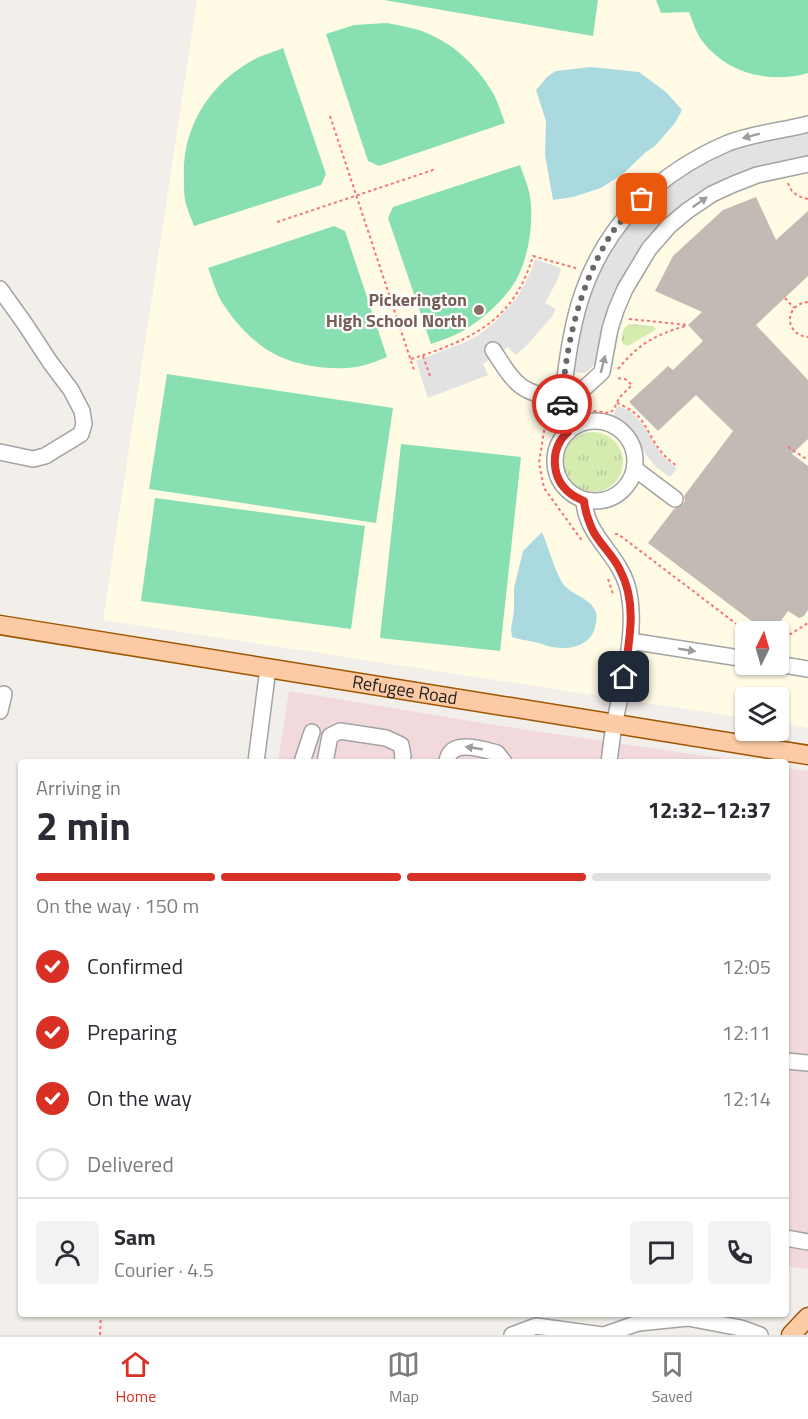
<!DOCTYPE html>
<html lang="en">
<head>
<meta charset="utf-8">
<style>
  body { margin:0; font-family:"Titillium Web",sans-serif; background:#f2f2f3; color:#2b2b33; height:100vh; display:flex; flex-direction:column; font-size:22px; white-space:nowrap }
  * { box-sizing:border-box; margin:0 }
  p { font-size:20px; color:#7c7c81 }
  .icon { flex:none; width:33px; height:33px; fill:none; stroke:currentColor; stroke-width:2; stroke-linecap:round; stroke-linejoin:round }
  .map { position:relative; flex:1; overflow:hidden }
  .details { position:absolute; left:18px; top:759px; width:771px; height:558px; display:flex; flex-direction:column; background:#fff; border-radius:6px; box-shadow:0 2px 4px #0004 }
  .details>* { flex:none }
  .needle { width:39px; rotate:5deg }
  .fabs { position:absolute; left:735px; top:621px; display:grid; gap:12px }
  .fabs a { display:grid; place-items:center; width:54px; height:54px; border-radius:6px; background:#fff; box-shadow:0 2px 4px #0004; font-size:30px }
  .pin { position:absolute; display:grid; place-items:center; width:51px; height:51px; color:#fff; margin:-26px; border-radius:12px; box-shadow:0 3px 9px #0006 }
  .courier { position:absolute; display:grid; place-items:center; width:60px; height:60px; margin:-30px; border:4px solid #d93025; border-radius:50%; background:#fff; color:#222; box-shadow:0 2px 8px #0007 }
  .head em { font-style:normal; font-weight:700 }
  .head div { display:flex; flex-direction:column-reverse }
  .head { display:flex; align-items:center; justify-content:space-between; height:102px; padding:0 18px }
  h1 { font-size:39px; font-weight:700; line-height:45px }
  .bar { display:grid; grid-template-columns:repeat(4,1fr); gap:9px 6px; align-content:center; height:72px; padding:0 18px }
  .bar i { height:8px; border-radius:4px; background:#e1e1e2 }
  .bar .current { background:#d93025 }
  .bar p { grid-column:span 4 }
  .line { display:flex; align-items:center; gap:15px; padding:0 18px; border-top:2px solid #e1e1e2 }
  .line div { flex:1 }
  .round { display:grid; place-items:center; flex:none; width:63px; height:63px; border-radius:6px; background:#f2f2f3 }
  ol { padding:0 18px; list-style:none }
  li { display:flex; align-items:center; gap:18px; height:66px }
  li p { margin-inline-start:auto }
  li .icon { padding:6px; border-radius:50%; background:#d93025; color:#fff; stroke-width:4 }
  li:last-child { color:#7c7c81 }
  li i { width:33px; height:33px; border:3px solid #e1e1e2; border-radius:50% }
  .menu { display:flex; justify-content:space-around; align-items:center; height:84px; border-top:2px solid #e1e1e2; background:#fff; font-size:16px; color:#7c7c81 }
  .menu a { display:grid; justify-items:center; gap:3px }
  .menu .current { color:#d93025 }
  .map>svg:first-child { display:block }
</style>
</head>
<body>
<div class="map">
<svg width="808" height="1335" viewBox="0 0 808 1335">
  <defs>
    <pattern id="grass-tufts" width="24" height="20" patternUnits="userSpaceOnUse" patternTransform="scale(1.5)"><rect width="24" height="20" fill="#d5ebb0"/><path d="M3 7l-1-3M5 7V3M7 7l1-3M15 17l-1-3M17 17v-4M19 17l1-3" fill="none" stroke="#b7c997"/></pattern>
  </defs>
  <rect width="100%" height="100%" fill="#f2eee9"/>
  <g fill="#f2d9db">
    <path d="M289,691L501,726L746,762H278Z"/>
    <path d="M786,768L808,771V1269L786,1266Z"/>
  </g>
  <path fill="#fffbe5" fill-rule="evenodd" d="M197,0H808V728L779,723L778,698H746L745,718L103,620ZM746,632H778V664H746Z"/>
  <g fill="url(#grass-tufts)">
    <path d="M629,324L653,326L656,329L655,330L628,346L623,344C620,338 623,327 629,324Z"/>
    <circle cx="593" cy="462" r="30"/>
  </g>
  <g fill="#88e0b2">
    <path d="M384,0H598L593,36Z"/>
    <path d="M656,0H808V73C770,84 728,74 703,42C696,33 693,22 689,12L661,13Z"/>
    <path d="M387,23C397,25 409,27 419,30C451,41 476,64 493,93C498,102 501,113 505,123L379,166L368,161L326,34L354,25Z"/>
    <path d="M283,48L326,174L321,185L194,226C191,218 187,209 185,200C184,194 184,188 184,181C181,129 208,85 253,60C262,55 274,52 283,48Z"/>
    <path d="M520,165C523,174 527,183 529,192C535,218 529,259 515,282C502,302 482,320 461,332C452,337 441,340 431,344L388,218L393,207Z"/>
    <path d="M334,226L345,231L387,357C379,360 370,364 361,366C335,372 294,366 271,352C250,340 232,319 220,299C215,289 212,278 208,268Z"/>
    <path d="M167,374L393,408L376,523L149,489Z"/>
    <path d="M401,444L521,457L500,651L380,638Z"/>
    <path d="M155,498L365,526L351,629L141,601Z"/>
  </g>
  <g fill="#e2e2e2">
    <path d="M808,131V158L762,168L653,236L599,359L586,373L573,372L575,356L585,306L602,266L611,249L638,214L671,184L703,164L738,148L756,143Z"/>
    <path d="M535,259L561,268L558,279L545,303L556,309L551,318L528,344L516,355L508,347L483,364L488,375L428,398L416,361L463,343L479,335L495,322L517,298L531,271Z"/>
    <path d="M617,406L629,410L637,418L645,427L661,454L677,469L670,477L656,467L646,455L638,441L630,429L622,421L613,416Z"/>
  </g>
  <g fill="#aadadf">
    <path d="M591,67L639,72L666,92L682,110L675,123L655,146L646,152L624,173L601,188L573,197L553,200L545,155L546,121L536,90L548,76L556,71Z"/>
    <path d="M542,532C548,546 555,572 563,584C572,595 588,597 595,610C598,615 596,623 595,628C589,647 569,650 552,647C546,646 541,643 534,642C526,640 520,640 512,637L511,629L514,611V588L523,551Z"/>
  </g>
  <path fill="#c3b9b5" d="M756,197L776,240L808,211V276L756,325L808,380V439L792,454L808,466V610L804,616L799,618L788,611L773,632H766L648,543L674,509L682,505L685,501L684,496L733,431L696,395L658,431L629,402L668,366L673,370L703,341L688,325L702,312L655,291L673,256L723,210Z"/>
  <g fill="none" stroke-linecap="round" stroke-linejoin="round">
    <defs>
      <g id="minor">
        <path d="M808,124C782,131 754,133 728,143C660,172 608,221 583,292C571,326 567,363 562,399H567L577,395L602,372L610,329L616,310L625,289L649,249L669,226L687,211L712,194L734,184L757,175L808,164"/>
        <path d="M0,289L25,324L50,362L71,390L82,411L84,424L81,434L45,456L33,459L0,452"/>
        <path d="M493,350C516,385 519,393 562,399V410L568,432"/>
        <circle cx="595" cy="461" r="40"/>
        <path d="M635,469L675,499"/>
        <path d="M584,501C586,535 617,553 627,585C639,627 623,680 615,721C612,735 611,748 609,762"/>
        <path d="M630,641L746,659"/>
        <path d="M778,664L808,669"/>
        <path d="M0,711L4,694"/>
        <path d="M256,762L268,668"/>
        <path d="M302,762L312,732"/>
        <path d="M325,762L330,736L340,731L386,738L401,745L403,756L402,762"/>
        <path d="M447,762C449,738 482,749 497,753L504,762"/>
        <path d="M786,1061L808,1063"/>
        <path d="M786,1238L808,1242"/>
        <path d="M512,1335L536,1326L602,1335"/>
        <path d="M604,1335L638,1323L688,1318L741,1328L760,1335"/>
      </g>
      <g id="major">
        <path id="s1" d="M0,625L808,755"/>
        <path d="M791,1335L808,1317"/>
      </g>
    </defs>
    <use href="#minor" stroke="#a3a3a3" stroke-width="18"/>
    <use href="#major" stroke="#a05500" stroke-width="21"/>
    <g stroke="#fa7176" stroke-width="2" stroke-dasharray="3 3" stroke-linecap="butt">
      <path d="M330,116L414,370"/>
      <path d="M788,183C791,193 798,197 808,199"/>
      <path d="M277,222L436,169"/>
      <path d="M785,298L794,308"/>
      <path d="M808,302C784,304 784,335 808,337"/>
      <path d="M629,319L688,325"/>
      <path d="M423,356L430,376"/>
      <path d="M411,359C471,340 514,321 533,256L579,269"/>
      <path d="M618,369C640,343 653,336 685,326"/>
      <path d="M617,403C624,406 632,410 638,416C647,426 651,438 659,449C664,456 670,461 677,466"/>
      <path d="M582,408L586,410L610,413L614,409L619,398L632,385L625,379L616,378"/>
      <path d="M547,412L539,463L544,488L583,542"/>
      <path d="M788,447L808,460"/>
      <path d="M615,534H618L747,632"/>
      <path d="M608,579L613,594"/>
      <path d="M778,638L789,635L808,623"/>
      <path d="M100,1335L101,1314"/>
    </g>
    <use href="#minor" stroke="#fff" stroke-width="15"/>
    <use href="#major" stroke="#fccaa4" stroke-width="18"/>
  </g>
  <defs><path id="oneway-solid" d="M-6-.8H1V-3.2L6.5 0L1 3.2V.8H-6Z" transform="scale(1.5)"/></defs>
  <g fill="#9c9c9c">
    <use href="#oneway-solid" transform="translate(751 136) rotate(165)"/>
    <use href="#oneway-solid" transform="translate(700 202) rotate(-35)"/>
    <use href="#oneway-solid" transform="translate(603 364) rotate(-76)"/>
    <use href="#oneway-solid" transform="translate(687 650) rotate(9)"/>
    <use href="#oneway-solid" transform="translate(474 748) rotate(-171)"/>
  </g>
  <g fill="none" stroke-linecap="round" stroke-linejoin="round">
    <path stroke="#6b6968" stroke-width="6" stroke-dasharray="0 10.8" d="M562,404C565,345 581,279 614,230C622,219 633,209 642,199"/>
    <path stroke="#d93025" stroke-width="8" d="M562,404L564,420L568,432C549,449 551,479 571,494C575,497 580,499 584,501C585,511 590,527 596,536C604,548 614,557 620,570C638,604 629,641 624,677"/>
  </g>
  <circle fill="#8d6e63" stroke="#fff" stroke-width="2" cx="479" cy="310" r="6"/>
  <g text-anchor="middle" stroke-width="4.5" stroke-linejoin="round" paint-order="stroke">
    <g font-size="18" font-weight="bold" fill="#785e54" stroke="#fff" text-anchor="end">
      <text x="467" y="306">Pickerington<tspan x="467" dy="21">High School North</tspan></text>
    </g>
    <g font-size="18" fill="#222" stroke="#fff">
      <text dy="6" stroke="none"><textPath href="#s1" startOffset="410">Refugee Road</textPath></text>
    </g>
  </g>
</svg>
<div class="fabs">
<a><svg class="needle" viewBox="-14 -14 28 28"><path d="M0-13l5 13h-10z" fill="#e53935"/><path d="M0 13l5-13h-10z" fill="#7c7c81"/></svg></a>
<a><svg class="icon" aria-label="layers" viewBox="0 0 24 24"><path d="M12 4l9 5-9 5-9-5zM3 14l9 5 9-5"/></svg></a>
</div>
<div class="pin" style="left:642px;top:199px;background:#ea580c"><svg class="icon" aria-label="bag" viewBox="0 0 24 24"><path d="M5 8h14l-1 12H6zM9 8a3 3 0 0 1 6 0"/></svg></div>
<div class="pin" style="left:624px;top:677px;background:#1f2937"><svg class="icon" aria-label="home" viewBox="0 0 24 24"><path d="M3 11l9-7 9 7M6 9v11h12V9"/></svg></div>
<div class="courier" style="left:562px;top:404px"><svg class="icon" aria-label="car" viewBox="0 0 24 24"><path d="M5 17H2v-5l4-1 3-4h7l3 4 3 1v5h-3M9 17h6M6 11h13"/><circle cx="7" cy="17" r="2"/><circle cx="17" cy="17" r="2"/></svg></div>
<section class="details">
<div class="head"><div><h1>2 min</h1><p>Arriving in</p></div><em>12:32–12:37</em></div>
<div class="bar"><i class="current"></i><i class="current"></i><i class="current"></i><i></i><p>On the way · 150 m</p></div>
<ol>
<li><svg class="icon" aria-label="check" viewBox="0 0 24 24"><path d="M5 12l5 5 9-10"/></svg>Confirmed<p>12:05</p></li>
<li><svg class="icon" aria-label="check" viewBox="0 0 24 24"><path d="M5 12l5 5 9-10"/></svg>Preparing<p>12:11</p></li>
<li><svg class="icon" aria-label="check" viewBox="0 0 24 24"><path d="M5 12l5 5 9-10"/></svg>On the way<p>12:14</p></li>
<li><i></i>Delivered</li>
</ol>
<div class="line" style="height:108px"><a class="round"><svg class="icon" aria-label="person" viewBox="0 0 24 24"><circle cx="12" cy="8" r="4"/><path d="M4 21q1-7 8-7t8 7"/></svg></a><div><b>Sam</b><p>Courier · 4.5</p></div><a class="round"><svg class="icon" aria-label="chat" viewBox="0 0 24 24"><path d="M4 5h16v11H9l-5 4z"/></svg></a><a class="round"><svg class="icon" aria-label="phone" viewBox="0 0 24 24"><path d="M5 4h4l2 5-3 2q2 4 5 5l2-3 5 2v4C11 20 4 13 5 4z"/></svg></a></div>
</section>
</div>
<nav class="menu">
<a class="current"><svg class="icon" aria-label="home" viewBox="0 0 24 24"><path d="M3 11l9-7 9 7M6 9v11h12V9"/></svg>Home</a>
<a><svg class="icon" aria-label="map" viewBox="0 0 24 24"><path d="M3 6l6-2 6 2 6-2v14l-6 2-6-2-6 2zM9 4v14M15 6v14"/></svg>Map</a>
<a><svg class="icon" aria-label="saved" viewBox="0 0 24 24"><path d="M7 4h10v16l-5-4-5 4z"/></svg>Saved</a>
</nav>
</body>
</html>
